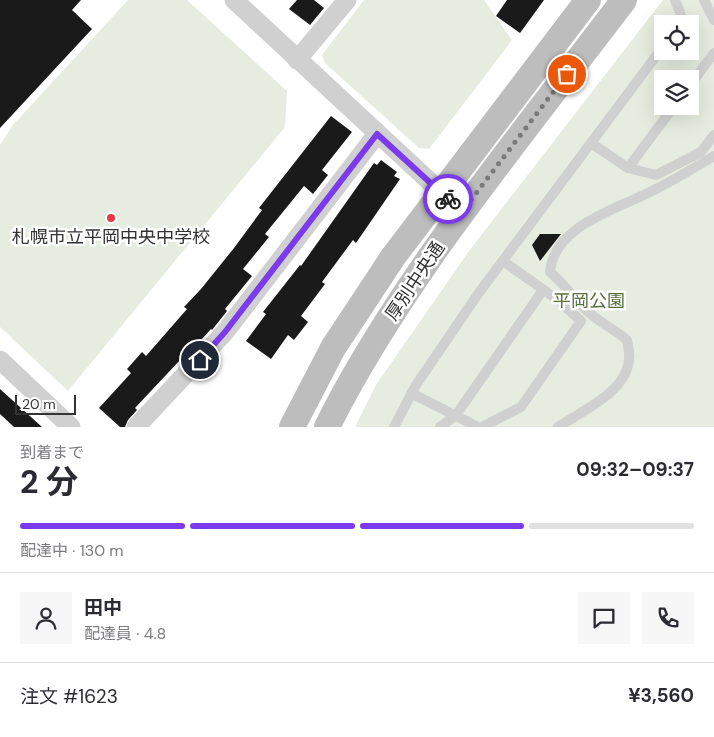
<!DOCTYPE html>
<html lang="ja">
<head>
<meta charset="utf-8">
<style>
  body { margin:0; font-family:"DM Sans","Noto Sans JP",sans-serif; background:#f7f7f7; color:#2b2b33; height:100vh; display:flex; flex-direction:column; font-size:19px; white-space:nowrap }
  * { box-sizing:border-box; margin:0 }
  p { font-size:16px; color:#7c7c81 }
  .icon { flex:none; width:28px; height:28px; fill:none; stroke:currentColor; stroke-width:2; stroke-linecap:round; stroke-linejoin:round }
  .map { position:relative; height:427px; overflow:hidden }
  .details { display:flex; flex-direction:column; background:#fff; flex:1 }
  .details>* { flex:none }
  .controls { position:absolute; left:654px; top:15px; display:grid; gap:10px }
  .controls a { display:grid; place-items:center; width:45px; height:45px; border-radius:0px; background:#fff; box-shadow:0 5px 20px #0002; font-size:25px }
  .scale { position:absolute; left:15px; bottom:12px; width:61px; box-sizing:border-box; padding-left:5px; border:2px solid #333; border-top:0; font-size:14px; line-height:18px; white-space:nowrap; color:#333; -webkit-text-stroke:4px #fff; paint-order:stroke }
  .pin { position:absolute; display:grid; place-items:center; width:42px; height:42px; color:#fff; margin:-21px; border:2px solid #fff; border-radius:50%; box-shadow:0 1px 5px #0007 }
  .courier { position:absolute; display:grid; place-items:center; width:50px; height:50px; margin:-25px; border:4px solid #7c3aed; border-radius:50%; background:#fff; color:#222; box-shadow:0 1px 6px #0007 }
  .overview em { font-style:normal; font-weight:700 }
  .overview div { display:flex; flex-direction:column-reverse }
  .overview { display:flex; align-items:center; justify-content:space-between; height:85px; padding:0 20px }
  h1 { font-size:32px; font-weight:700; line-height:38px }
  .bar { display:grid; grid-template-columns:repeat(4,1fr); gap:8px 5px; align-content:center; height:60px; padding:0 20px }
  .bar i { height:6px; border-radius:4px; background:#e1e1e2 }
  .bar .active { background:#7c3aed }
  .bar p { grid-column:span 4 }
  .line { display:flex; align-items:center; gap:12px; padding:0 20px; border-top:1px solid #e1e1e2 }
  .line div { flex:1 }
  .round { display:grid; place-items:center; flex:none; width:52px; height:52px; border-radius:0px; background:#f7f7f7 }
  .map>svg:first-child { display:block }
</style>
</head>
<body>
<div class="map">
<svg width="714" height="427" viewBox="0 0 714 427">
  <rect width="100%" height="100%" fill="#fff"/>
  <g fill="#e6ecdf" fill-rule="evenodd">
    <path d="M128,0H187L287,91L285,127L68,391L0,327V145L13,125Z"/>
    <path d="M364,0H484L512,40L429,149L419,148L325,63L322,55Z"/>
    <path d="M663,0H714V427H355L376,385L469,251ZM662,24H690V51H662ZM662,79H690V106H662Z"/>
  </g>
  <g fill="#1a1a1a">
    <path d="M0,0H81L72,10L92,29L0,128Z"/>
    <path d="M297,0H314L324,8L310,25L289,9Z"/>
    <path d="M507,0H544L520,33L496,16Z"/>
    <path d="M331,116L352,132L322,170L328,175L313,194L304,186L265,234L269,237L243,269L252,276L225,309L227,311L212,330L211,329L183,360L181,359L135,408L137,410L128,420L125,427H120L99,408L131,373L127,369L142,352L146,356L187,309L184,307L201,289L234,248L262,210L259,208Z"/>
    <path d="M381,160L397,172L394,176L400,179L356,243L353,240L322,282L325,284L301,316L308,322L294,340L288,335L271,359L246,341L266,314L263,312L300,265L301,266L374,163L377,165Z"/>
    <path d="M540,234H561L540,261L532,245Z"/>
    <path d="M0,389L42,427H14L0,414Z"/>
  </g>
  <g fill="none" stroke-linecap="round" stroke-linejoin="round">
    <g stroke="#d0d0d0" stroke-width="10">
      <path d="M675,0L681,15L677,24"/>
      <path d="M704,0L714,20"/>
      <path d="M690,85L714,53"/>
      <path d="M591,143L628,168L656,175L701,152L714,135"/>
      <path d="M628,168L674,106"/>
      <path d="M411,393L478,427"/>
      <path d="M394,427L416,385L478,294L662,48"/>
      <path d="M440,427L456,415L543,290"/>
      <path d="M482,427L521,407L581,321L558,300L503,261"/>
      <path d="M558,427C582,411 627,392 629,359C630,353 628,346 627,340C613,328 598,322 585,309C573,297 563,283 550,272C554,225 618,209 654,190C674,180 694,168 714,156"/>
    </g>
    <g stroke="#d0d0d0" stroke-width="19">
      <path d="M234,0L441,192L461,213"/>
      <path d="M297,60L347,0"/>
      <path d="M0,360L71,427"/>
      <path d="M136,427L225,332L377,134"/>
    </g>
    <g stroke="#bdbdbd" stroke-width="26">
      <path d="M292,427L333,348L393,257L588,0"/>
      <path d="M327,427C357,366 394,309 433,253C494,167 560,84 624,0"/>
    </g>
  </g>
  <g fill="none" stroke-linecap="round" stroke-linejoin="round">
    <path stroke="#7a7a7a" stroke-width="5" stroke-dasharray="0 9" d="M448,199L461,213L567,74"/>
    <path stroke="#7c3aed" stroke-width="6" d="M200,360L225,332L377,134L448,199"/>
  </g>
  <circle fill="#e63946" stroke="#fff" stroke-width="2" cx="111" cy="218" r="5"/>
  <g text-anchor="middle" stroke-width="5" stroke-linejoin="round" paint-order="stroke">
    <g font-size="18" fill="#333" stroke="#fff">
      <text x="111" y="243">札幌市立平岡中央中学校</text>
    </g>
    <g font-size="18" fill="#333" stroke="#fff">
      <text transform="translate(415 281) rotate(-56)" y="6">厚別中央通</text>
    </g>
    <g font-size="18" fill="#56703f" stroke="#fff">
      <text x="589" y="307">平岡公園</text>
    </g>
  </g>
</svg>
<div class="controls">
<a><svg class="icon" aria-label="locate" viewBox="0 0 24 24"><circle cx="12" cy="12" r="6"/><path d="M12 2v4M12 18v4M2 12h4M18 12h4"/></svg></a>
<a><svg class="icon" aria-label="layers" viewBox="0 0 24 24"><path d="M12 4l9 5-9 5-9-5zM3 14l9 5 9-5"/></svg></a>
</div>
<div class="scale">20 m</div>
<div class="pin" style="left:567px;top:74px;background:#ea580c"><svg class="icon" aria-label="bag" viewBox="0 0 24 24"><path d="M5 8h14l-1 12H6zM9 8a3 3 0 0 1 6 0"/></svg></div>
<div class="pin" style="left:200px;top:360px;background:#1f2937"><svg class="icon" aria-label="home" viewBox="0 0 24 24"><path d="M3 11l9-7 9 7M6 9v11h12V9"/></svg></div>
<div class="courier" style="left:448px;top:199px"><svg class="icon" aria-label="bike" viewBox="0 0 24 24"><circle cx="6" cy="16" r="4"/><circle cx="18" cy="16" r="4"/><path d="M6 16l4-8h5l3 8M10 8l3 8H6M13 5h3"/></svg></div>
</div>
<section class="details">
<div class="overview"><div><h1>2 分</h1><p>到着まで</p></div><em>09:32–09:37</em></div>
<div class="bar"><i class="active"></i><i class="active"></i><i class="active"></i><i></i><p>配達中 · 130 m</p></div>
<div class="line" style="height:90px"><a class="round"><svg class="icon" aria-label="person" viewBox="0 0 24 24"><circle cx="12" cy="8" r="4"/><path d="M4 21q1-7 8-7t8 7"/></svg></a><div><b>田中</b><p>配達員 · 4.8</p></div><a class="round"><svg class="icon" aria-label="chat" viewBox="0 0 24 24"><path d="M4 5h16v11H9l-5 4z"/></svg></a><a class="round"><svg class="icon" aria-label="phone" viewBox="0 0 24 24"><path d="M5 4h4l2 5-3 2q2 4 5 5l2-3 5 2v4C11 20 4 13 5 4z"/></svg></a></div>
<div class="line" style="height:65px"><div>注文 #1623</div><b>¥3,560</b></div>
</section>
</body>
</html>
